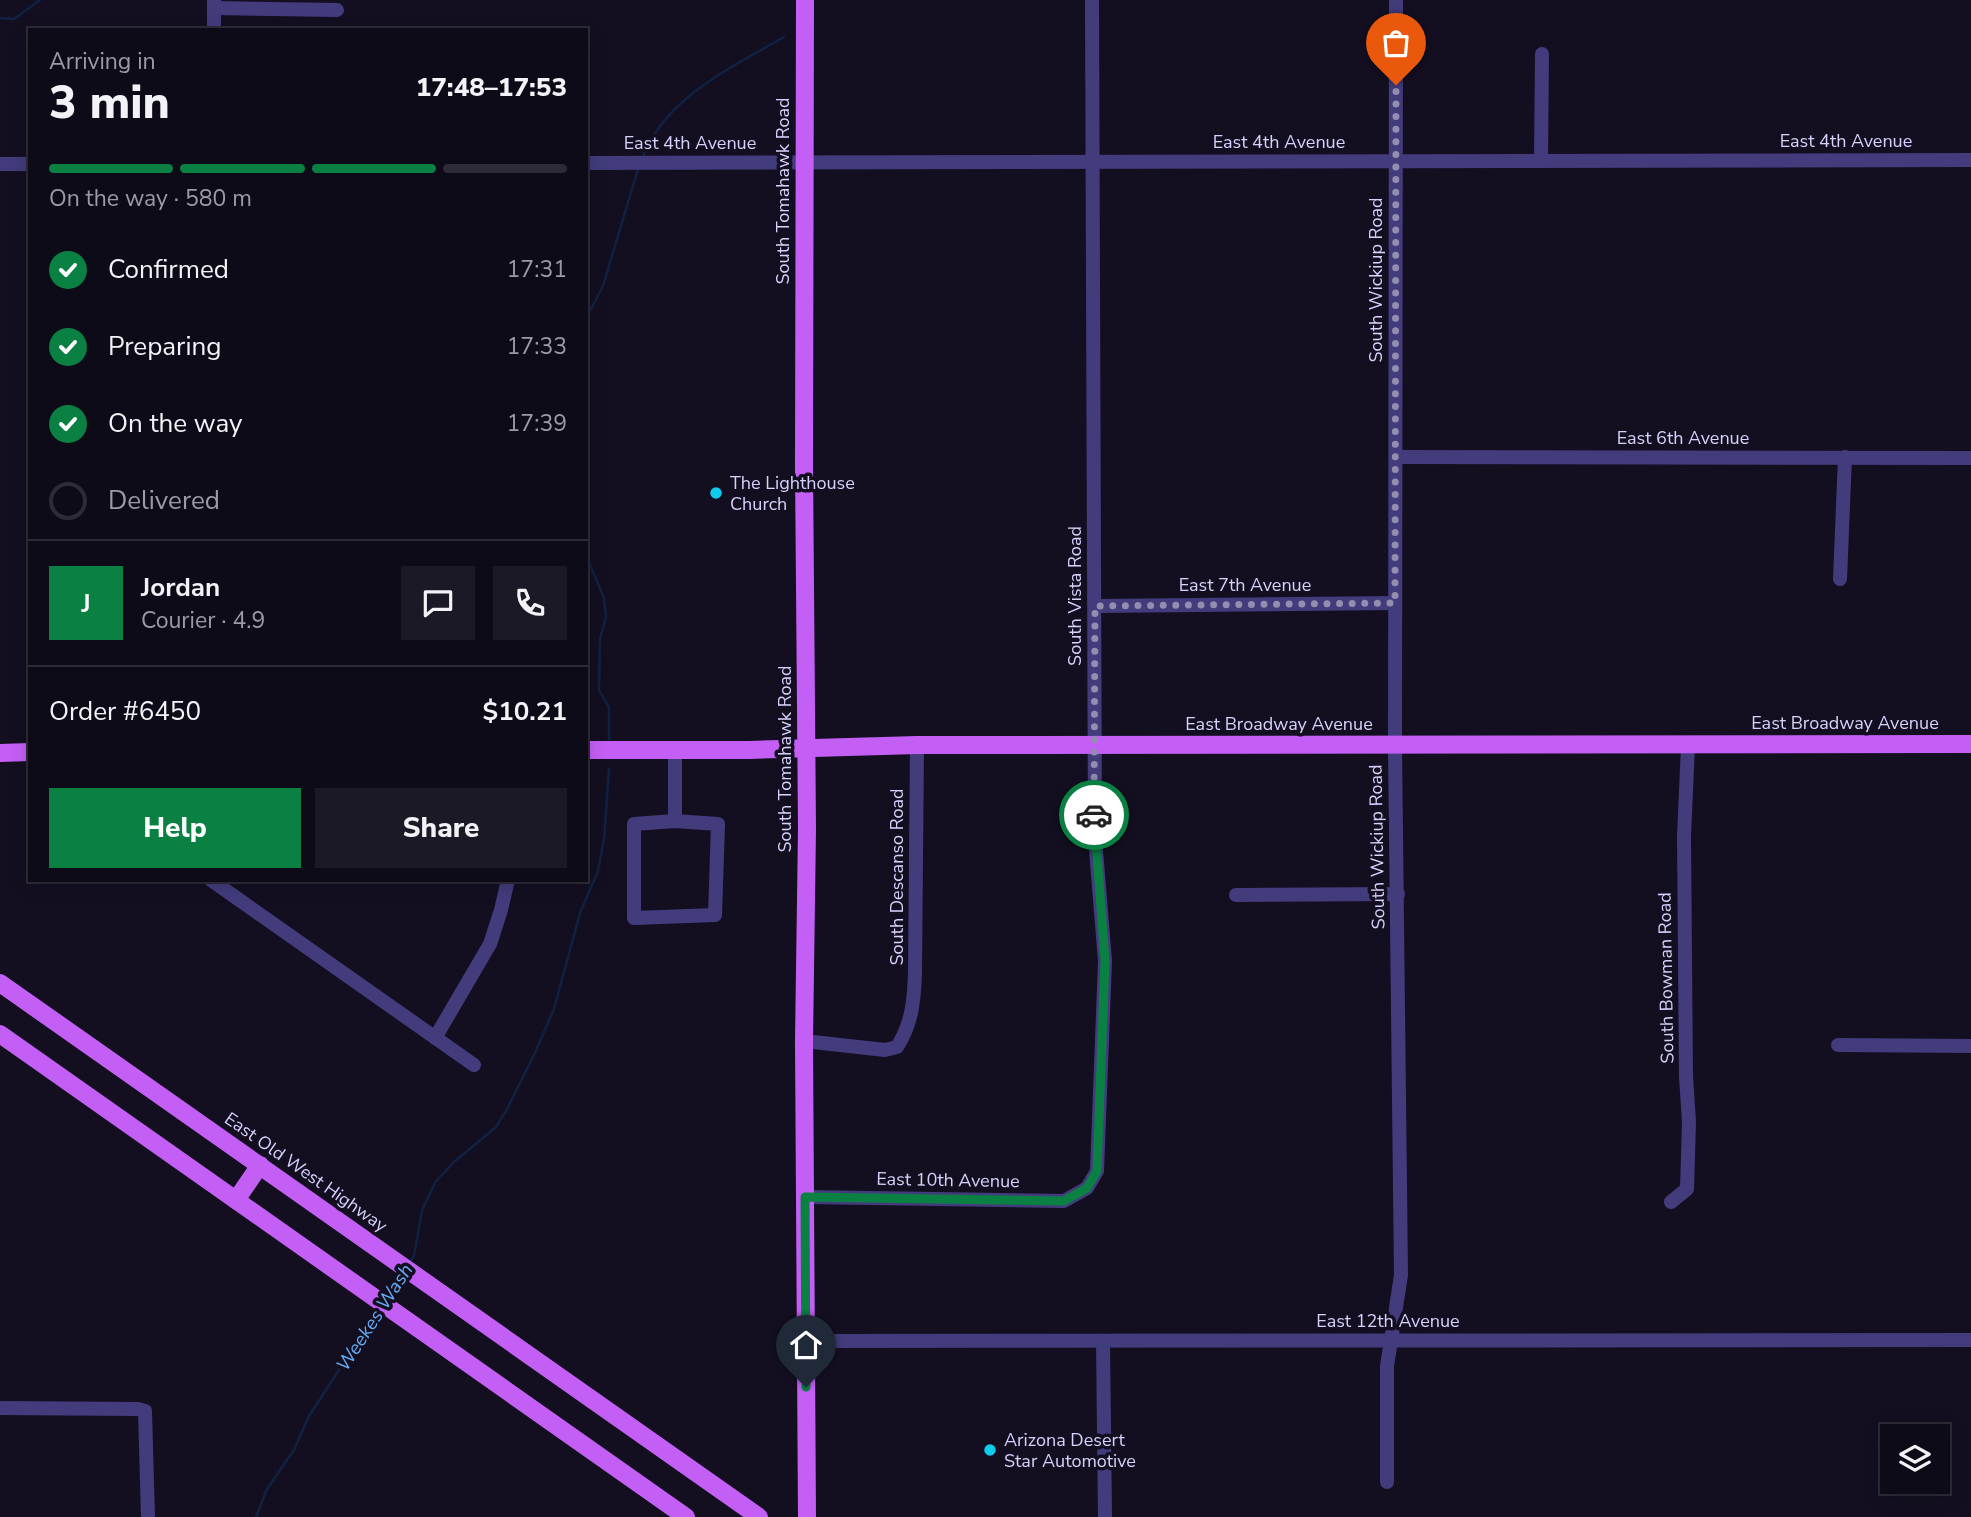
<!DOCTYPE html>
<html lang="en">
<head>
<meta charset="utf-8">
<style>
  body { margin:0; font-family:"Nunito Sans",sans-serif; background:#1c1926; color:#f1f3f6; height:100vh; display:flex; flex-direction:column; font-size:26px; white-space:nowrap }
  * { box-sizing:border-box; margin:0 }
  p { font-size:23px; color:#9b9ba2 }
  .icon { flex:none; width:38px; height:38px; fill:none; stroke:currentColor; stroke-width:2; stroke-linecap:round; stroke-linejoin:round }
  .map { position:relative; flex:1; overflow:hidden }
  .sheet { position:absolute; left:28px; top:28px; width:560px; height:854px; display:flex; flex-direction:column; background:#0e0b19; border-radius:0px; box-shadow:0 4px 18px #0003,0 0 0 2px #2e2b38 }
  .sheet>* { flex:none }
  .fabs { position:absolute; left:1880px; top:1424px; display:grid; gap:14px }
  .fabs a { display:grid; place-items:center; width:70px; height:70px; border-radius:0px; background:#0e0b19; box-shadow:0 4px 18px #0003,0 0 0 2px #2e2b38; font-size:35px }
  .pin { position:absolute; display:grid; place-items:center; width:60px; height:60px; color:#fff; margin:-72px -30px; border-radius:50% 50% 50% 0; rotate:-45deg; box-shadow:0 0 7px #0007 }
  .pin .icon { rotate:45deg }
  .courier { position:absolute; display:grid; place-items:center; width:70px; height:70px; margin:-35px; border:5px solid #0b8043; border-radius:50%; background:#fff; color:#222; box-shadow:0 2px 9px #0007 }
  .overview em { font-style:normal; font-weight:800 }
  .overview div { display:flex; flex-direction:column-reverse }
  .overview { display:flex; align-items:center; justify-content:space-between; height:119px; padding:0 21px }
  h1 { font-size:46px; font-weight:800; line-height:52px }
  .bar { display:grid; grid-template-columns:repeat(4,1fr); gap:10px 7px; align-content:center; height:84px; padding:0 21px }
  .bar i { height:9px; border-radius:5px; background:#2e2b38 }
  .bar .on { background:#0b8043 }
  .bar p { grid-column:span 4 }
  .line { display:flex; align-items:center; gap:18px; padding:0 21px; border-top:2px solid #2e2b38 }
  .line div { flex:1 }
  .round { display:grid; place-items:center; flex:none; width:74px; height:74px; border-radius:0px; background:#1c1926 }
  ol { padding:0 21px; list-style:none }
  li { display:flex; align-items:center; gap:21px; height:77px }
  li p { margin-inline-start:auto }
  li .icon { padding:7px; border-radius:50%; background:#0b8043; color:#fff; stroke-width:4 }
  li:last-child { color:#9b9ba2 }
  li i { width:38px; height:38px; border:4px solid #2e2b38; border-radius:50% }
  .button { display:flex; gap:14px; margin-top:auto; padding:14px 21px }
  .button a { flex:1; height:80px; border-radius:0px; background:#0b8043; color:#fff; font-size:28px; font-weight:800; line-height:80px; text-align:center }
  .button a+a { background:#1c1926; color:#f1f3f6 }
  .map>svg:first-child { display:block }
</style>
</head>
<body>
<div class="map">
<svg width="1971" height="1517" viewBox="0 0 1971 1517">
  <rect width="100%" height="100%" fill="#130f21"/>
  <g fill="none" stroke-linecap="round" stroke-linejoin="round">
    <g stroke="#102243" stroke-width="2.5">
      <path d="M0,18L14,19L40,0"/>
      <path d="M642,159C664,98 732,67 784,37"/>
      <path d="M586,342L588,315L603,286L638,169"/>
      <path d="M586,555L604,598L606,617L600,639L599,690L609,708V739"/>
      <path d="M410,1262L414,1256L422,1210L436,1181L454,1162L496,1127L506,1111L534,1055L554,1009L580,913L598,871L604,839L609,769"/>
      <path d="M386,1297L402,1273"/>
      <path d="M256,1517L267,1489L294,1450L309,1416L379,1308"/>
    </g>
    <g stroke="#423c7d" stroke-width="14">
      <path d="M214,8L337,10"/>
      <path d="M214,30V0"/>
      <path d="M1541,161L1542,54"/>
      <path d="M586,163L1971,160"/>
      <path d="M0,164H30"/>
      <path d="M1396,457L1971,458"/>
      <path d="M1840,579L1845,457"/>
      <path d="M1095,606L1395,603"/>
      <path d="M675,821L718,824L715,915L634,918V824Z"/>
      <path d="M675,821V750"/>
      <path d="M211,880L474,1065"/>
      <path d="M1236,895L1398,894"/>
      <path d="M435,1038L490,944L501,910L508,880"/>
      <path d="M804,1041L885,1050L897,1047C912,1024 914,1000 915,974L917,745"/>
      <path d="M1838,1045L1971,1046"/>
      <path d="M805,1197L1064,1201L1087,1188L1097,1171L1105,961L1095,838L1092,0"/>
      <path d="M1671,1202L1687,1189L1689,1122L1686,1077L1684,836L1688,746"/>
      <path d="M805,1341L1971,1340"/>
      <path d="M1103,1341L1105,1517"/>
      <path d="M0,1408L138,1409L145,1411L148,1517"/>
      <path d="M1387,1482V1366L1401,1275L1395,745L1396,0"/>
    </g>
    <g stroke="#c45ff6" stroke-width="18">
      <path d="M805,0L804,465L807,829L804,1041L807,1517"/>
      <path d="M586,750H749L917,745L1971,744"/>
      <path d="M0,753L30,752"/>
      <path d="M0,983L759,1517"/>
      <path d="M0,1034L686,1517"/>
      <path d="M236,1200L260,1165"/>
    </g>
  </g>
  <g fill="none" stroke-linecap="round" stroke-linejoin="round">
    <path stroke="#938daf" stroke-width="7" stroke-dasharray="0 12.6" d="M1094,815L1095,606L1395,603L1396,85"/>
    <path stroke="#0b8043" stroke-width="9" d="M806,1387L805,1197L1064,1201L1087,1188L1097,1171L1105,961L1094,815"/>
  </g>
  <g fill="#0dccec" stroke="#130f21" stroke-width="2.5">
    <circle cx="716" cy="493" r="7"/>
    <circle cx="990" cy="1450" r="7"/>
  </g>
  <g text-anchor="middle" stroke-width="7" stroke-linejoin="round" paint-order="stroke">
    <g font-size="18" fill="#d8d1fc" stroke="#130f21">
      <text x="1846" y="147">East 4th Avenue</text>
      <text x="1279" y="148">East 4th Avenue</text>
      <text x="690" y="149">East 4th Avenue</text>
      <text transform="translate(783 191) rotate(-90)" y="6">South Tomahawk Road</text>
      <text transform="translate(1376 280) rotate(-90)" y="6">South Wickiup Road</text>
      <text x="1683" y="444">East 6th Avenue</text>
      <text x="1245" y="591">East 7th Avenue</text>
      <text transform="translate(1075 596) rotate(-90)" y="6">South Vista Road</text>
      <text x="1845" y="729">East Broadway Avenue</text>
      <text x="1279" y="730">East Broadway Avenue</text>
      <text transform="translate(785 759) rotate(-90)" y="6">South Tomahawk Road</text>
      <text transform="translate(1377 847) rotate(-91)" y="6">South Wickiup Road</text>
      <text transform="translate(897 877) rotate(-90)" y="6">South Descanso Road</text>
      <text transform="translate(1666 978) rotate(-91)" y="6">South Bowman Road</text>
      <text transform="translate(306 1172) rotate(35)" y="6">East Old West Highway</text>
      <text transform="translate(948 1180) rotate(1)" y="6">East 10th Avenue</text>
      <text x="1388" y="1327">East 12th Avenue</text>
    </g>
    <g font-size="18" fill="#d8d1fc" stroke="#130f21" text-anchor="start">
      <text x="730" y="489">The Lighthouse<tspan x="730" dy="21">Church</tspan></text>
      <text x="1004" y="1446">Arizona Desert<tspan x="1004" dy="21">Star Automotive</tspan></text>
    </g>
    <g font-size="19" font-style="italic" fill="#65adf6" stroke="#130f21">
      <text transform="translate(374 1317) rotate(-57)" y="7">Weekes Wash</text>
    </g>
  </g>
</svg>
<div class="fabs">
<a><svg class="icon" aria-label="layers" viewBox="0 0 24 24"><path d="M12 4l9 5-9 5-9-5zM3 14l9 5 9-5"/></svg></a>
</div>
<div class="pin" style="left:1396px;top:85px;background:#ea580c"><svg class="icon" aria-label="bag" viewBox="0 0 24 24"><path d="M5 8h14l-1 12H6zM9 8a3 3 0 0 1 6 0"/></svg></div>
<div class="pin" style="left:806px;top:1387px;background:#1f2937"><svg class="icon" aria-label="home" viewBox="0 0 24 24"><path d="M3 11l9-7 9 7M6 9v11h12V9"/></svg></div>
<div class="courier" style="left:1094px;top:815px"><svg class="icon" aria-label="car" viewBox="0 0 24 24"><path d="M5 17H2v-5l4-1 3-4h7l3 4 3 1v5h-3M9 17h6M6 11h13"/><circle cx="7" cy="17" r="2"/><circle cx="17" cy="17" r="2"/></svg></div>
<section class="sheet">
<div class="overview"><div><h1>3 min</h1><p>Arriving in</p></div><em>17:48–17:53</em></div>
<div class="bar"><i class="on"></i><i class="on"></i><i class="on"></i><i></i><p>On the way · 580 m</p></div>
<ol>
<li><svg class="icon" aria-label="check" viewBox="0 0 24 24"><path d="M5 12l5 5 9-10"/></svg>Confirmed<p>17:31</p></li>
<li><svg class="icon" aria-label="check" viewBox="0 0 24 24"><path d="M5 12l5 5 9-10"/></svg>Preparing<p>17:33</p></li>
<li><svg class="icon" aria-label="check" viewBox="0 0 24 24"><path d="M5 12l5 5 9-10"/></svg>On the way<p>17:39</p></li>
<li><i></i>Delivered</li>
</ol>
<div class="line" style="height:126px"><b class="round" style="background:#0b8043;color:#fff">J</b><div><b>Jordan</b><p>Courier · 4.9</p></div><a class="round"><svg class="icon" aria-label="chat" viewBox="0 0 24 24"><path d="M4 5h16v11H9l-5 4z"/></svg></a><a class="round"><svg class="icon" aria-label="phone" viewBox="0 0 24 24"><path d="M5 4h4l2 5-3 2q2 4 5 5l2-3 5 2v4C11 20 4 13 5 4z"/></svg></a></div>
<div class="line" style="height:91px"><div>Order #6450</div><b>$10.21</b></div>
<div class="button"><a>Help</a><a>Share</a></div>
</section>
</div>
</body>
</html>
